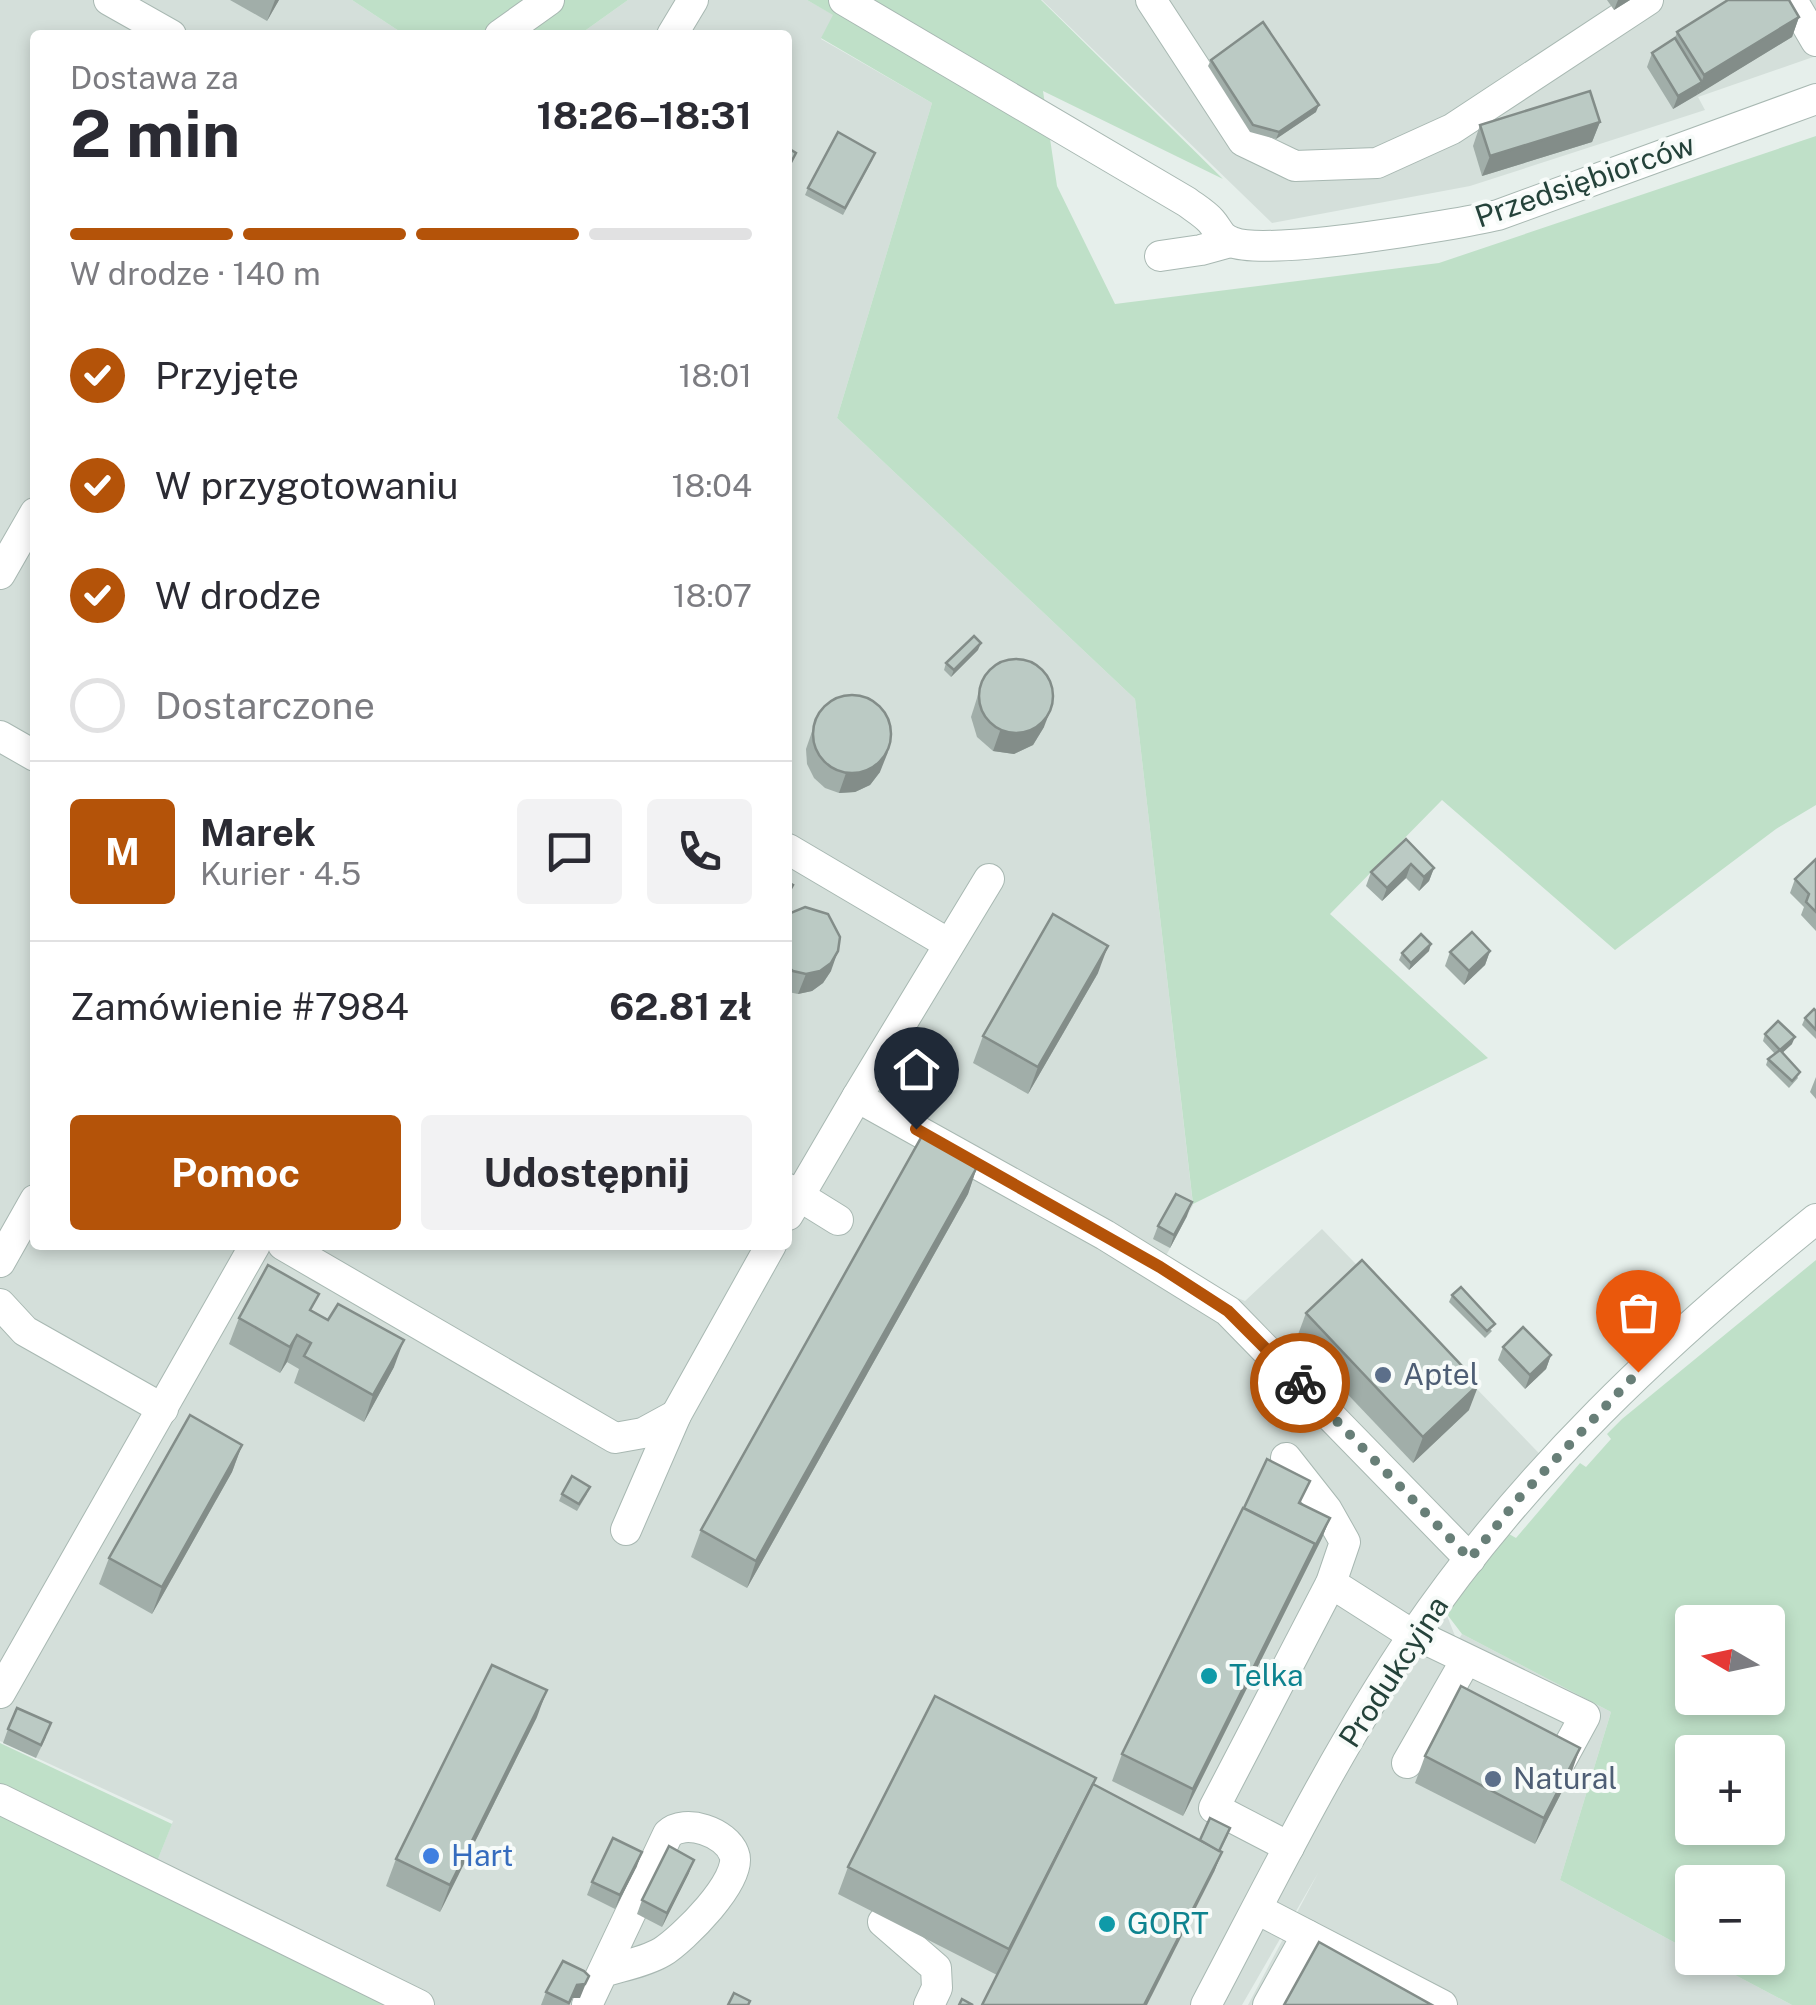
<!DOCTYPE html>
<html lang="pl">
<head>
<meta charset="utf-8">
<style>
  body { margin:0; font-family:"Public Sans",sans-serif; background:#f2f2f3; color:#2b2b33; height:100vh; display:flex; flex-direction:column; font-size:38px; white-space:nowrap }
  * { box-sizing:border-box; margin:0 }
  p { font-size:32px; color:#7c7c81 }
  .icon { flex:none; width:55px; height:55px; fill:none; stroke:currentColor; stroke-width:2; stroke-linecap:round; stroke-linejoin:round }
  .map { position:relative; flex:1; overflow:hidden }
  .side { position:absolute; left:30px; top:30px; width:762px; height:1220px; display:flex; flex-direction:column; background:#fff; border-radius:10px; box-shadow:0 5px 15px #0003 }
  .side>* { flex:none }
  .needle { width:65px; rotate:279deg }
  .tools { position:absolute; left:1675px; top:1605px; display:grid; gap:20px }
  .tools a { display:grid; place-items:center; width:110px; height:110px; border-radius:10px; background:#fff; box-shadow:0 5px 15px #0003; font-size:50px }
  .pin { position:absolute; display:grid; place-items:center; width:85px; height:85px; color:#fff; margin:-102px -42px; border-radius:50% 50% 50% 0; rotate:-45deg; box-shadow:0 0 10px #0007 }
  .pin .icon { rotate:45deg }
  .courier { position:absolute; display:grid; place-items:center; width:100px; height:100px; margin:-50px; border:8px solid #b45309; border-radius:50%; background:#fff; color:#222; box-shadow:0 2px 12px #0007 }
  .summary em { font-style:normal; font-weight:700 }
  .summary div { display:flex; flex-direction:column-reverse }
  .summary { display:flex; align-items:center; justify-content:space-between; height:170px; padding:0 40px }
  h1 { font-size:65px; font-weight:700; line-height:75px }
  .bar { display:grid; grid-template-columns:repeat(4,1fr); gap:15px 10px; align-content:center; height:120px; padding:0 40px }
  .bar i { height:12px; border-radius:8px; background:#e1e1e2 }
  .bar .active { background:#b45309 }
  .bar p { grid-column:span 4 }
  .line { display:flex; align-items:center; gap:25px; padding:0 40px; border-top:2px solid #e1e1e2 }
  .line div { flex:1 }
  .round { display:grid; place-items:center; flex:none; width:105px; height:105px; border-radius:10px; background:#f2f2f3 }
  ol { padding:0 40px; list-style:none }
  li { display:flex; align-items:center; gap:30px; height:110px }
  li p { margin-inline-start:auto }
  li .icon { padding:10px; border-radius:50%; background:#b45309; color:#fff; stroke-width:4 }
  li:last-child { color:#7c7c81 }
  li i { width:55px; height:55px; border:5px solid #e1e1e2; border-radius:50% }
  .primary-button { display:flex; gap:20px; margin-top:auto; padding:20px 40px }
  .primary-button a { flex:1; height:115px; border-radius:10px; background:#b45309; color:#fff; font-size:40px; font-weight:700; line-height:115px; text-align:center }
  .primary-button a+a { background:#f2f2f3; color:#2b2b33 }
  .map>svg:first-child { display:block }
</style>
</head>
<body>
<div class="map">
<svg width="1816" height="2005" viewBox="0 0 1816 2005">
  <rect width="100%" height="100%" fill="#e6efeb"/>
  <g fill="#d4dfda">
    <path d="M0,0H352L405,35H35V1245H788V35H579L628,0H807L834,15L821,39L932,103L837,418L1135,699L1193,1205L1160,1267L1245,1301L1322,1229L1560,1475L1481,1566L1446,1613L1455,1636L1452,1649L1462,1634L1611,1712L1560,1880L1692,1952V1958H1703L1792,2005H1248L1318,1873L1242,2005H419L152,1874L173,1821L0,1741Z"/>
    <path d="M1042,0H1816V56L1698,97L1705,110L1470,186L1272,223Z"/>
  </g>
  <g fill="#bfe0c8" fill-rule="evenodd">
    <path d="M352,0H628L579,35H405Z"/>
    <path d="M807,0H1041L1223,179L1043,91L1057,186L1115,304L1439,263L1816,136V805L1776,829L1615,950L1442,800L1330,914L1488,1058L1193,1204L1135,699L837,418L932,103L821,38L833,15Z"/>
    <path d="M1816,1260V2005H1792L1703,1958H1768V1882H1692V1952L1560,1880L1611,1712L1462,1634L1446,1613L1509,1534L1516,1538L1580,1463L1586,1467L1611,1439L1607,1434L1622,1419ZM1692,1622H1768V1698H1692ZM1692,1752H1768V1828H1692Z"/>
    <path d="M0,1743L172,1824L152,1874L419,2005H0Z"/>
  </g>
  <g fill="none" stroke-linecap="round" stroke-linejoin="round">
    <defs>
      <g id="minor">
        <path d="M109,0L171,35"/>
        <path d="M844,0L1187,202C1195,208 1205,214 1211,221C1219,230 1219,237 1232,242C1266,257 1455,225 1498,215L1816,99"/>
        <path d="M1151,0L1243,141L1295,166L1377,163L1452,129L1648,0"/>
        <path d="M1792,0L1816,41"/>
        <path d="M500,35L549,0"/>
        <path d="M672,35L693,0"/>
        <path d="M1160,256L1201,250L1230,242"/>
        <path d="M0,574L35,513"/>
        <path d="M0,736L35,756"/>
        <path d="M788,849L949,944"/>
        <path d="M989,879L857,1097L1105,1235L1228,1311L1470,1559"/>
        <path d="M788,1189L838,1220"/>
        <path d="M788,1215L857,1097"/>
        <path d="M283,1245L615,1438L643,1433L676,1415"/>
        <path d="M0,1262L35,1200"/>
        <path d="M0,1304L25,1331L163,1409"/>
        <path d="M1286,1458L1327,1510L1345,1542L1331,1583L1214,1808L1289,1847"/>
        <path d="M626,1530L676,1415L771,1245"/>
        <path d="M1331,1583L1400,1627L1585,1716L1560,1762"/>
        <path d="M0,1693L255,1245"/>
        <path d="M1407,1763L1466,1660"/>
        <path d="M0,1799L419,2005"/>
        <path d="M1257,1909L1442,2005"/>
        <path d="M883,1922L936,1968L937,1988L929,2005"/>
        <path d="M587,2005L668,1834C685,1818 726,1832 734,1854C744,1879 682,1940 662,1952C645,1962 622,1966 603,1972"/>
        <path d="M1206,2005C1272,1880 1334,1753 1413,1636C1523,1474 1665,1341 1816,1219"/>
        <path d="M1268,2005L1307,1935"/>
      </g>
    </defs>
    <use href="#minor" stroke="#a8b8b2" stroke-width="32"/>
    <use href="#minor" stroke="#fff" stroke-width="30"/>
  </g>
  <g fill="#a1aea9">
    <path d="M230,0H279L267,21Z"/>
    <path d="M1607,0H1630L1614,10Z"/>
    <path d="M1799,17L1792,37L1673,109L1647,67L1652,53L1675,38L1677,32Z"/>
    <path d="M1211,60L1316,112L1276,139L1250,132L1208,66Z"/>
    <path d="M1600,122L1592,142L1482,176L1473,146L1480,125Z"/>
    <path d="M873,159L843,215L805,195L808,188Z"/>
    <path d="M978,650L951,677L944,670L946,663Z"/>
    <path d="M984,676L1044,727L1033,745L1014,754L993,751L977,737L971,717Z"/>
    <path d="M818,714L880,772L870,785L855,792L839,793L825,788L814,778L807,764L806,749Z"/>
    <path d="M1406,839L1434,868L1429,881L1419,891L1406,878L1382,901L1366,886L1371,872Z"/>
    <path d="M1816,859V931L1801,915L1804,907L1790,893L1795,879Z"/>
    <path d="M788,914L831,971L823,983L812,991L798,994L788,992Z"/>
    <path d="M1429,951L1409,970L1399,960L1402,953Z"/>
    <path d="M1490,951L1485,965L1464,985L1445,966L1450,952Z"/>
    <path d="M1098,973L1028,1094L973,1063L983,1036Z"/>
    <path d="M1816,1011V1039L1802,1025L1805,1018Z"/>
    <path d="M1765,1034L1792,1044L1783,1052L1798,1078L1789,1088L1766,1065L1768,1059L1775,1054L1763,1041Z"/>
    <path d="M1816,1077V1099L1810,1092Z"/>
    <path d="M977,1167L968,1194L747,1588L691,1557L701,1530Z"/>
    <path d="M1187,1216L1170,1248L1153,1239L1158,1226Z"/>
    <path d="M1452,1295L1492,1331L1485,1338L1449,1302Z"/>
    <path d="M313,1311L394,1367L364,1422L294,1383L299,1369L287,1362L280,1373L229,1344L239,1318Z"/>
    <path d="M1306,1313L1469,1410L1413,1463L1296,1340Z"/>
    <path d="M1503,1347L1551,1355L1546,1369L1525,1389L1498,1360Z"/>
    <path d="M242,1445L232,1472L152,1614L99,1584L109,1558Z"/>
    <path d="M562,1494H587L577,1511L559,1501Z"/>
    <path d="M1301,1504L1330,1518L1322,1538L1183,1816L1112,1781L1122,1754Z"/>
    <path d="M537,1717L440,1912L386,1886L396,1859Z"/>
    <path d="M8,1729L46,1737L36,1758L3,1743Z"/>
    <path d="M1425,1756L1571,1774L1535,1844L1415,1783Z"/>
    <path d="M1093,1784L1200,1840L1228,1835L1220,1851L1222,1852L1214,1872L997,1975L838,1894L848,1867Z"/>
    <path d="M637,1866L615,1909L587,1895L592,1882Z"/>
    <path d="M689,1873L662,1927L637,1914L642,1900Z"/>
    <path d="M546,1992L580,1998H572L569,2005H541Z"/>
  </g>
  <g fill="#838d89">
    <path d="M275,0H279L267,21Z"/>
    <path d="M1618,0H1630L1614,10Z"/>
    <path d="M1799,17L1792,37L1697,95L1704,75Z"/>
    <path d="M1702,82L1697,95L1673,109L1678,96Z"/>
    <path d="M1319,105L1316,112L1276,139L1279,132Z"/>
    <path d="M1600,122L1592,142L1482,176L1490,156Z"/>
    <path d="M981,643L978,650L951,677L954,670Z"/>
    <path d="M1052,706L1044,727L1033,745L1014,754L993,751L1000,731Z"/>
    <path d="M888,752L880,772L870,785L855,792L839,793L846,773Z"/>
    <path d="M1411,864L1406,878L1382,901L1387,888Z"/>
    <path d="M1434,868L1429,881L1419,891L1424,877Z"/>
    <path d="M1431,944L1429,951L1409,970L1411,963Z"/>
    <path d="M1108,946L1098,973L1028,1094L1038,1067Z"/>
    <path d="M838,951L831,971L823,983L812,991L798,994L806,974Z"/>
    <path d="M1490,951L1485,965L1464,985L1469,971Z"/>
    <path d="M1795,1037L1792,1044L1778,1057L1780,1050Z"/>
    <path d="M977,1167L968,1194L747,1588L756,1561Z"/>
    <path d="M1192,1202L1187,1216L1170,1248L1174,1235Z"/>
    <path d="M297,1335L287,1362L280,1373L290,1347Z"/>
    <path d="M404,1340L394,1367L364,1422L373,1395Z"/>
    <path d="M1551,1355L1546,1369L1525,1389L1530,1375Z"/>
    <path d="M1479,1384L1469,1410L1413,1463L1423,1437Z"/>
    <path d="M242,1445L232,1472L152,1614L162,1587Z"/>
    <path d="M1330,1518L1322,1538L1183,1816L1193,1789L1315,1544Z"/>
    <path d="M547,1690L537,1717L440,1912L450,1885Z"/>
    <path d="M1580,1748L1571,1774L1535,1844L1544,1818Z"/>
    <path d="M642,1852L637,1866L615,1909L620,1895Z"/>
    <path d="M1222,1852L1214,1872L1147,2005H1144Z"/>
    <path d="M694,1860L689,1873L662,1927L667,1913Z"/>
    <path d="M589,1976L580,1998H572L568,2005L577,1985Z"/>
  </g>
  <g fill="#bbcac4" stroke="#838d89" stroke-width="2.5">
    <path d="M1728,0H1789L1799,17L1704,75L1677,32Z"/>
    <path d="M1263,22L1319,105L1279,132L1253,125L1211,60Z"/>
    <path d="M1675,38L1702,82L1678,96L1652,53Z"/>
    <path d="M1590,91L1600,122L1490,156L1480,125Z"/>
    <path d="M838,132L875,153L845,208L808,188Z"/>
    <path d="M788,148L796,153L788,168Z"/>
    <path d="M974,636L981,643L954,670L946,663Z"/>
    <circle cx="1016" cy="696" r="37"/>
    <circle cx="852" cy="734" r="39"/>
    <path d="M1406,839L1434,868L1424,877L1411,864L1387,888L1371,872Z"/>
    <path d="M1816,859V912L1806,902L1809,894L1795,879Z"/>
    <path d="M788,882L793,885L788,894Z"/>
    <path d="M805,907L828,914L840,937L838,951L831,963L820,971L806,974L793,971L788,967V914Z"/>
    <path d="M1053,914L1108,946L1038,1067L983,1036Z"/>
    <path d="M1472,932L1490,951L1469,971L1450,952Z"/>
    <path d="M1421,934L1431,944L1411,963L1402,953Z"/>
    <path d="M1814,1009L1816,1011V1030L1805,1018Z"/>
    <path d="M1778,1021L1795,1037L1780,1050L1765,1034Z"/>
    <path d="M1780,1050L1800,1072L1792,1081L1768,1059Z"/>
    <path d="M922,1136L977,1167L756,1561L701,1530Z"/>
    <path d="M1176,1194L1192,1202L1174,1235L1158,1226Z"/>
    <path d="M1362,1260L1479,1384L1423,1437L1306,1313Z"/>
    <path d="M268,1265L319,1294L310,1310L328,1320L338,1304L404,1340L373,1395L304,1356L311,1343L297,1335L290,1347L239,1318Z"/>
    <path d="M1461,1287L1495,1324L1487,1331L1452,1295Z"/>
    <path d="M1523,1327L1551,1355L1530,1375L1503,1347Z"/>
    <path d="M190,1415L242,1445L162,1587L109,1558Z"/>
    <path d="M1267,1459L1310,1481L1299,1503L1330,1518L1313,1550L1315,1544L1244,1508Z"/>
    <path d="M572,1476L590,1487L579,1504L562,1494Z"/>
    <path d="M1243,1508L1315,1544L1193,1789L1122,1754Z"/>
    <path d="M492,1665L547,1690L450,1885L396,1859Z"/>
    <path d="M1461,1686L1580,1748L1544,1818L1425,1756Z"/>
    <path d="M935,1696L1096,1778L1009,1949L848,1867Z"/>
    <path d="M17,1708L51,1723L41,1745L8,1729Z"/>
    <path d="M1093,1784L1222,1852L1144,2005H982Z"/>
    <path d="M1210,1818L1230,1828L1219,1851L1200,1840Z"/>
    <path d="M613,1838L642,1852L620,1895L592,1882Z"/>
    <path d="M669,1846L694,1860L667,1913L642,1900Z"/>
    <path d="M1319,1942L1432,2005H1284Z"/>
    <path d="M563,1961L584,1971L589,1976L585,1984L577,1985L569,2003L546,1992Z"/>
    <path d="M734,1993L750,2001L748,2005H728Z"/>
    <path d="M962,1999L973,2005H959Z"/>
  </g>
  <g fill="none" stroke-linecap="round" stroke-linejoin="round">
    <path stroke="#687f78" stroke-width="10" stroke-dasharray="0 18" d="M1300,1383L1470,1559L1519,1498L1638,1372"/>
    <path stroke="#b45309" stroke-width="12" d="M916,1129L1160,1267L1228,1311L1300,1383"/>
  </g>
  <g fill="#5c6f8a" stroke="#f7fbf9" stroke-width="4">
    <circle cx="1383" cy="1375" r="10"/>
    <circle cx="1493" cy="1779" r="10"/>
  </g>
  <g fill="#0f9aa8" stroke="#f7fbf9" stroke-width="4">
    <circle cx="1209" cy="1676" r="10"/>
    <circle cx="1107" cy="1924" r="10"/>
  </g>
  <circle fill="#3f7fe0" stroke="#f7fbf9" stroke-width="4" cx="431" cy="1856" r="10"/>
  <g text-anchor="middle" stroke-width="8" stroke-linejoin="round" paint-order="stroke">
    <g font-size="30" fill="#24423a" stroke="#f7fbf9">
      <text transform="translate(1585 181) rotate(-19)" y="10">Przedsiębiorców</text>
      <text transform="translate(1394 1672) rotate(-57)" y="10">Produkcyjna</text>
    </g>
    <g font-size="30" fill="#4e5e75" stroke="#f7fbf9" text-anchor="start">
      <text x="1403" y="1385">Aptel</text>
      <text x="1513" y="1789">Natural</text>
    </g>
    <g font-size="30" fill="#0d838f" stroke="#f7fbf9" text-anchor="start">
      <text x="1229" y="1686">Telka</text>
      <text x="1127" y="1934">GORT</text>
    </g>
    <g font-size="30" fill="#366cbe" stroke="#f7fbf9" text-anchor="start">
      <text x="451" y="1866">Hart</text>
    </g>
  </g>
</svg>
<div class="tools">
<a><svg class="needle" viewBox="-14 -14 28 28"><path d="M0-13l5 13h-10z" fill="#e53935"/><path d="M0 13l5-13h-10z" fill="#7c7c81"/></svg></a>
<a>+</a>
<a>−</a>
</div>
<div class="pin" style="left:1638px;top:1372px;background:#ea580c"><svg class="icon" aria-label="bag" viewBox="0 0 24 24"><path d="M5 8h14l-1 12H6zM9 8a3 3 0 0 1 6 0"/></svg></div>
<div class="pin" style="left:916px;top:1129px;background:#1f2937"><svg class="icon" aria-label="home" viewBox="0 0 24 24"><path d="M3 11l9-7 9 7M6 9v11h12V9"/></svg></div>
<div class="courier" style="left:1300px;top:1383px"><svg class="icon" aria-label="bike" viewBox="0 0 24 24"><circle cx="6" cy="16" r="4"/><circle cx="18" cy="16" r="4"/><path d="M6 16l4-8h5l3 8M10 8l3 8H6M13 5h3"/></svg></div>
<section class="side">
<div class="summary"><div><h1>2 min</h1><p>Dostawa za</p></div><em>18:26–18:31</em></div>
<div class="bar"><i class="active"></i><i class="active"></i><i class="active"></i><i></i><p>W drodze · 140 m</p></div>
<ol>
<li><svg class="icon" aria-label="check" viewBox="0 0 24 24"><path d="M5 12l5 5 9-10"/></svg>Przyjęte<p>18:01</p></li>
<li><svg class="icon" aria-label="check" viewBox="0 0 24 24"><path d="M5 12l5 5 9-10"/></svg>W przygotowaniu<p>18:04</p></li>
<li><svg class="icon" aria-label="check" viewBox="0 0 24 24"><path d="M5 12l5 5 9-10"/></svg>W drodze<p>18:07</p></li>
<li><i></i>Dostarczone</li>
</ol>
<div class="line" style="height:180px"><b class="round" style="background:#b45309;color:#fff">M</b><div><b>Marek</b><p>Kurier · 4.5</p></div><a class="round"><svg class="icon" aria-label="chat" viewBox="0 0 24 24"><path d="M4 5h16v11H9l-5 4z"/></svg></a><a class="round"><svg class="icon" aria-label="phone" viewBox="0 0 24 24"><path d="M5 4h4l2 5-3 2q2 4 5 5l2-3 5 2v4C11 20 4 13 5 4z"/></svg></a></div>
<div class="line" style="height:130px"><div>Zamówienie #7984</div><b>62.81 zł</b></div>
<div class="primary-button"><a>Pomoc</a><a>Udostępnij</a></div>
</section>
</div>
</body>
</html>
